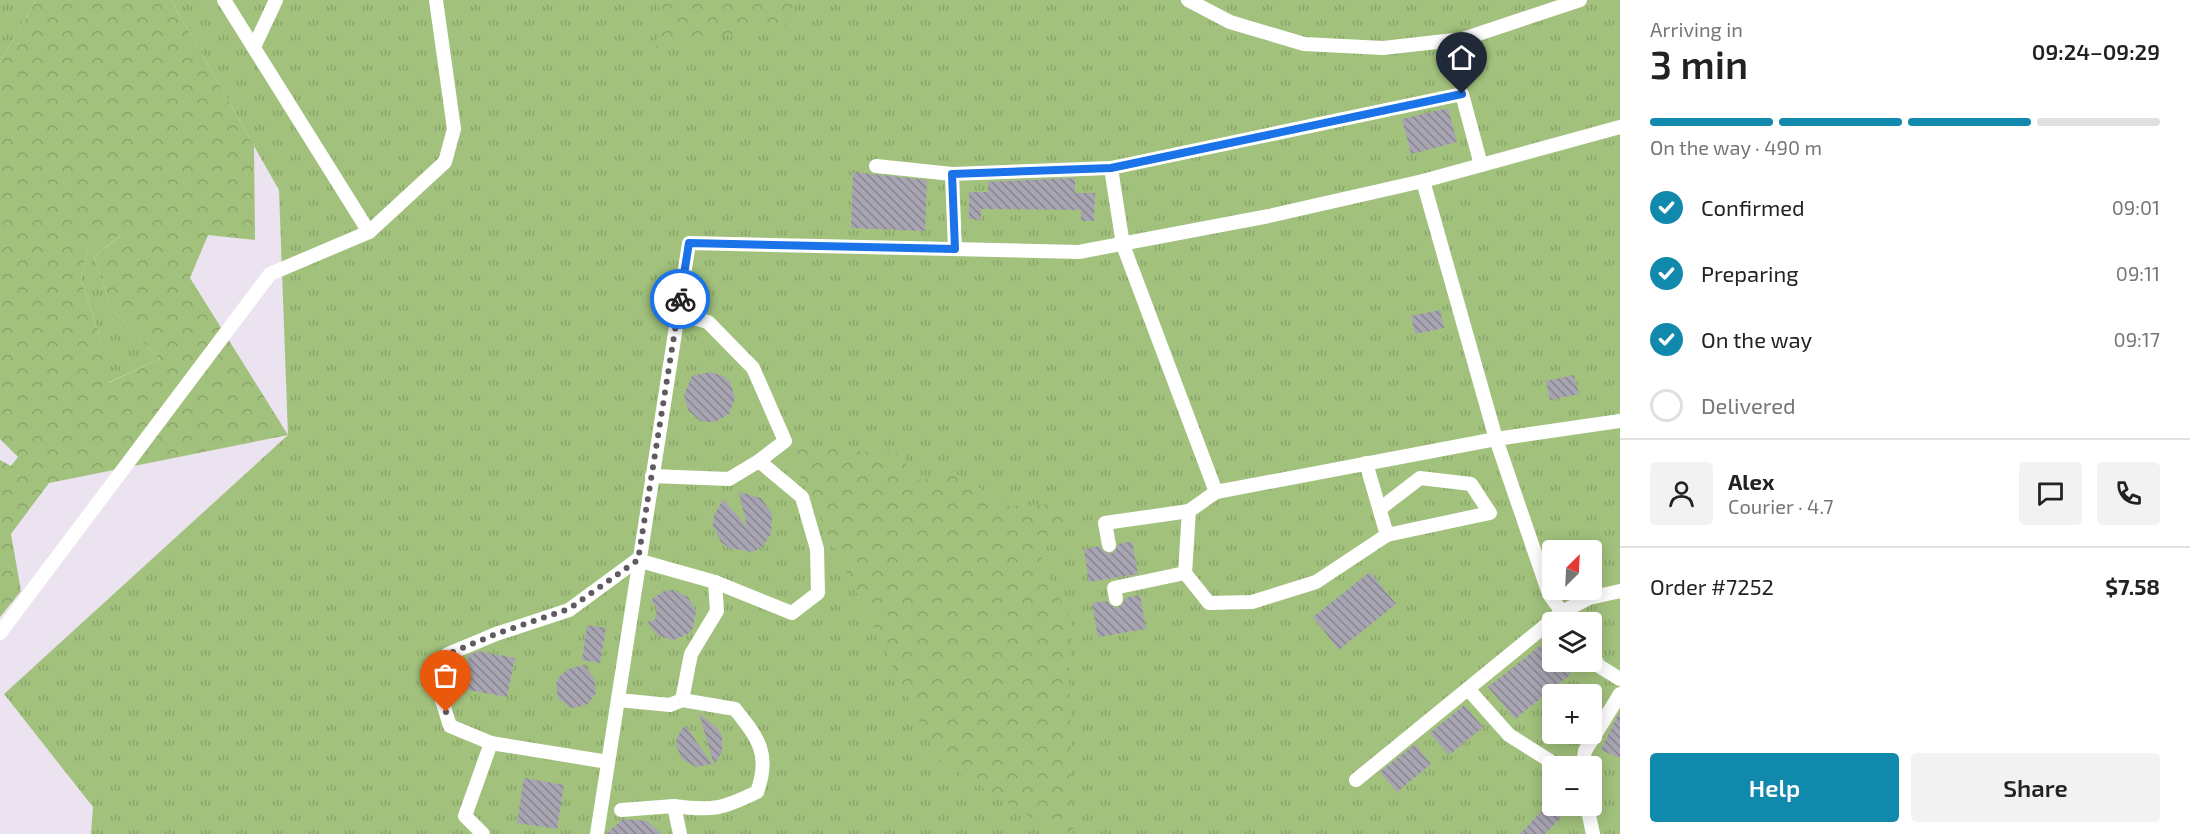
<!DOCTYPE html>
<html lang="en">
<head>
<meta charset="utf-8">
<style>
  body { margin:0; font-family:"Exo 2",sans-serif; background:#f2f2f2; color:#222; height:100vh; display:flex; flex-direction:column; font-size:22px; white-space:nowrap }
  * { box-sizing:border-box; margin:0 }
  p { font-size:20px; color:#767676 }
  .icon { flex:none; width:33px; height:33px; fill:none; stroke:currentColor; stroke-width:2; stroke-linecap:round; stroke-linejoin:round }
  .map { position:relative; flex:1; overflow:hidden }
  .panel { display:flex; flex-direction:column; background:#fff; width:570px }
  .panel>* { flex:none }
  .needle { width:39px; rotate:24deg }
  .tools { position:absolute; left:1542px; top:540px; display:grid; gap:12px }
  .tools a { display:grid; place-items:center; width:60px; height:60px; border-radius:6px; background:#fff; box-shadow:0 3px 15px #0003; font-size:30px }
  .pin { position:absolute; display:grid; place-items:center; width:51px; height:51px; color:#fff; margin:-62px -26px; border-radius:50% 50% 50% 0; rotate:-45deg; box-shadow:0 0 6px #0007 }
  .pin .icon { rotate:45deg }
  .courier { position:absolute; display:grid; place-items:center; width:60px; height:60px; margin:-30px; border:4px solid #1a73e8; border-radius:50%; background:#fff; color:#222; box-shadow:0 2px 8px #0007 }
  .summary em { font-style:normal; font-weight:600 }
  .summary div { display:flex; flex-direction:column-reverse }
  .summary { display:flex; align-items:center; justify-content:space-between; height:102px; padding:0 30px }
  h1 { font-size:39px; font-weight:600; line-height:45px }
  .bar { display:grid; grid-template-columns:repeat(4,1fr); gap:9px 6px; align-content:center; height:72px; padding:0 30px }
  .bar i { height:8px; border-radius:4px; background:#e0e0e0 }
  .bar .current { background:#1189ad }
  .bar p { grid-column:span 4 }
  .line { display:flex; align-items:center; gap:15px; padding:0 30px; border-top:2px solid #e0e0e0 }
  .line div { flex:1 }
  .round { display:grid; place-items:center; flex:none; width:63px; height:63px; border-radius:6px; background:#f2f2f2 }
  ol { padding:0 30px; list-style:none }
  li { display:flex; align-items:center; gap:18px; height:66px }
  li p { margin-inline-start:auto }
  li .icon { padding:6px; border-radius:50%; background:#1189ad; color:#fff; stroke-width:4 }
  li:last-child { color:#767676 }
  li i { width:33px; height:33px; border:3px solid #e0e0e0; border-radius:50% }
  .cta { display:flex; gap:12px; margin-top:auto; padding:12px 30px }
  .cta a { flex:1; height:69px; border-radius:6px; background:#1189ad; color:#fff; font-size:24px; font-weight:600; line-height:69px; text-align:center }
  .cta a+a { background:#f2f2f2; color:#222 }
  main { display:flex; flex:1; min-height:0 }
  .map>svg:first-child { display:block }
</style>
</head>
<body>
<main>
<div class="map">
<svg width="1620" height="834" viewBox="0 0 1620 834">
  <defs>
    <pattern id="grass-tufts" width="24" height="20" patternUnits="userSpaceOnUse" patternTransform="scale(1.5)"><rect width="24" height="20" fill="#a1c17c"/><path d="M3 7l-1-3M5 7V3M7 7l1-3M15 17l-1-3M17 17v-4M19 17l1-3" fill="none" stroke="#8aa56a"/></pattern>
    <pattern id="forest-crowns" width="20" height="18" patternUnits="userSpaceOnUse" patternTransform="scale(1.5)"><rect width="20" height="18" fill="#a1c17c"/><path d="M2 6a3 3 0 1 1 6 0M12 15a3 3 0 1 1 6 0" fill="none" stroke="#8aa56a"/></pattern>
    <pattern id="building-back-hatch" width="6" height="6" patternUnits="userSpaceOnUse" patternTransform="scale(1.5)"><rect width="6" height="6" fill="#a8a5b2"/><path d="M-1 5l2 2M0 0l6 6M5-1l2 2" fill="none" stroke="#888590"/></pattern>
  </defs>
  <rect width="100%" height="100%" fill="#ece3f0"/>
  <g fill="url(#grass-tufts)" fill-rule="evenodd">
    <path d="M0,0H36L0,62Z"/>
    <path d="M171,0H1620V834H91L93,807L4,694L288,435L279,190ZM1552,550H1592V590H1552ZM1552,622H1592V662H1552ZM1552,694H1592V734H1552ZM1552,766H1592V806H1552Z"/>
    <path d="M122,234L94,257L112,310L160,359L107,383L98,330L81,280L88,247Z"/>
  </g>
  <g fill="url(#forest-crowns)" fill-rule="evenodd">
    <path d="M36,0H171L254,146L255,240L208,235L190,278L288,435L49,483L11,534L21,591L0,617V460L11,466L18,457L0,439V62ZM120,236L94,257L112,310L160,359L108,383L98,330L81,280L88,247Z"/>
    <path d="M660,0H795L785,25L656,48Z"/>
    <path d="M785,446L904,454L909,482L955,473L1009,506L1057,504L1070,530L1042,537V561L1072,623L1069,670L1073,834H1058L939,761Z"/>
  </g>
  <g fill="url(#building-back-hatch)">
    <path d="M1448,108L1457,142L1411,154L1402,119Z"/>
    <path d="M853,172L927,180L925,231L851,228Z"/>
    <path d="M1075,178V193H1095L1094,221H1081V210L981,209V220L969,219V192H988V182Z"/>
    <path d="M1440,310L1444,328L1415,334L1411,316Z"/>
    <path d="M710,372L723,376L730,382L735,398L729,414L715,422H707L700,421L688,410L684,395L692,376Z"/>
    <path d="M1574,375L1579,394L1550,400L1546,381Z"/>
    <path d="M739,492L761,498L772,514L771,534L763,546L753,552L729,548L721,542L713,525L714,516L723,499L747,527Z"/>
    <path d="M1132,541L1138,574L1089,582L1084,549L1100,546L1103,551L1110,554L1115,551L1118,544Z"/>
    <path d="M1370,572L1396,604L1339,650L1313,617Z"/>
    <path d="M673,590L688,597L696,611L693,628L688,634L673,640L658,636L647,622L655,620L657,608L651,600L664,591Z"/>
    <path d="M1140,595L1146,629L1098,637L1092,603L1107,601L1110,605L1117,608L1122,605L1125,598Z"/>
    <path d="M587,625L606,628L600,663L582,660Z"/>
    <path d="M1545,642L1552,651V662H1561L1571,674L1515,719L1488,687Z"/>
    <path d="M478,651L515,658L507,697L463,689L469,655Z"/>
    <path d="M585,665L595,680L596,693L588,704L575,708L569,707L558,698L556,685L558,678L568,669Z"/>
    <path d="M1464,705L1483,727L1449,755L1430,733Z"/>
    <path d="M1620,711V758L1601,750Z"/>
    <path d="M699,713L718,729L722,736V752L714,765Z"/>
    <path d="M685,725L712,764L696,767L682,759L676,745L677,737Z"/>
    <path d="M1415,744L1431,764L1397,792L1380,772Z"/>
    <path d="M524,778L564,785L557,829L517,823Z"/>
    <path d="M1547,805L1561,817L1545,834H1520Z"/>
    <path d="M623,819L647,821L662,834H606Z"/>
  </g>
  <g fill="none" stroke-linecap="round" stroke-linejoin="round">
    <g stroke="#fff" stroke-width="14">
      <path d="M224,0L369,232"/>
      <path d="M1188,0L1230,22L1304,44L1383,48L1463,39L1580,0"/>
      <path d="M254,47L276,0"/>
      <path d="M876,166L952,174L1111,168L1462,94L1481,165"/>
      <path d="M1111,168L1123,245L1216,492L1496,439L1423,181"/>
      <path d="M952,174L955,249"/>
      <path d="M678,314L708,322L753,368L785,441L759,461L802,497L817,549L818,593L792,613L715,582L717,611L691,654L682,700L735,709C758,738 771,754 757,792C722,809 713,811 674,806L680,834"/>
      <path d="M652,476L729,479L759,461"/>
      <path d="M1216,492L1189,511L1185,573L1209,603L1252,602L1316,582L1387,535L1366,463"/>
      <path d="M1381,508L1420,478L1471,484L1490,513L1387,535"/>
      <path d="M1109,545L1105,523L1189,511"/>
      <path d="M1116,599L1114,588L1185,573"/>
      <path d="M1569,622L1549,594L1496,439L1620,421"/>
      <path d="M0,633L270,274L369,232L445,162L454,129L436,0"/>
      <path d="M1592,654L1599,666L1620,679"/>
      <path d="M1468,689L1509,735L1558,766"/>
      <path d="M618,700L670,705L682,700"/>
      <path d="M608,762L491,743L450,726L441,697L448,654L496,634L569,610L637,560L715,582"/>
      <path d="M1583,766L1585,751L1620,694"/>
      <path d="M1356,780L1562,612L1589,598L1620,591"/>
      <path d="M1587,806L1593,834"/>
      <path d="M621,810L674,806"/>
      <path d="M483,834L465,816L491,743"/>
      <path d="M597,834L689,243L1079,252L1269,216L1423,181L1620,127"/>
    </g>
  </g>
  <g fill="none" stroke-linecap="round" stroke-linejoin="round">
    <path stroke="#605a62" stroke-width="6" stroke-dasharray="0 10.8" d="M446,712L441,697L448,654L496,634L569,609L638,560L680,299"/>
    <path stroke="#1a73e8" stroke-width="8" d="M680,299L689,243L955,249L952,174L1111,168L1462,94"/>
  </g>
</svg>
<div class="tools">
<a><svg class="needle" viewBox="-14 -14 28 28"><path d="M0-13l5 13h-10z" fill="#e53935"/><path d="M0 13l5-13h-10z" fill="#767676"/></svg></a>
<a><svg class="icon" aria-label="layers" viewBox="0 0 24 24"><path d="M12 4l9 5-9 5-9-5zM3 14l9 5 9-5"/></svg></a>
<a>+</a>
<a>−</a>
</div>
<div class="pin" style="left:446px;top:712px;background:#ea580c"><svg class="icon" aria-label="bag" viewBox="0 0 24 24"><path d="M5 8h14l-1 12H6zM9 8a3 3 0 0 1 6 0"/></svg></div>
<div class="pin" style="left:1462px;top:94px;background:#1f2937"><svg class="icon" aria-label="home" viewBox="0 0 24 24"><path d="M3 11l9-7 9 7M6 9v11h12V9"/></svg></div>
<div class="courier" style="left:680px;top:299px"><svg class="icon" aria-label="bike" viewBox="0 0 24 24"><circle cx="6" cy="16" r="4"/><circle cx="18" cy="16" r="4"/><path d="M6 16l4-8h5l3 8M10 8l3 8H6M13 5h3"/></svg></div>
</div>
<section class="panel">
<div class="summary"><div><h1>3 min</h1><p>Arriving in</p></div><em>09:24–09:29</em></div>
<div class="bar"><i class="current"></i><i class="current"></i><i class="current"></i><i></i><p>On the way · 490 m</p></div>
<ol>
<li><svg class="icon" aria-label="check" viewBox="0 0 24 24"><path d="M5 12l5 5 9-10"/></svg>Confirmed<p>09:01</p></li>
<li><svg class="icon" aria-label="check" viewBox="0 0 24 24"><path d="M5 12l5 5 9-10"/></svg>Preparing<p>09:11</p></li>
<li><svg class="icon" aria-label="check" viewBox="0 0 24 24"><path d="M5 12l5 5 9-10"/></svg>On the way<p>09:17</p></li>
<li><i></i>Delivered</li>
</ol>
<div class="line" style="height:108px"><a class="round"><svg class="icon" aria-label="person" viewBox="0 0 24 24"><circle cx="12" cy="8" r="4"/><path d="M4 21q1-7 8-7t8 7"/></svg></a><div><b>Alex</b><p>Courier · 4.7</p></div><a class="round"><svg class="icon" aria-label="chat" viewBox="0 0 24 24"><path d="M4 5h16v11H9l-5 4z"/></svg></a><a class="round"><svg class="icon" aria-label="phone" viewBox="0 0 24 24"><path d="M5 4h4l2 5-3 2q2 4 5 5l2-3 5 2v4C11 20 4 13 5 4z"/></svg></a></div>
<div class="line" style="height:78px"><div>Order #7252</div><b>$7.58</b></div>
<div class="cta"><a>Help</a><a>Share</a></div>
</section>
</main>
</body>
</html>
